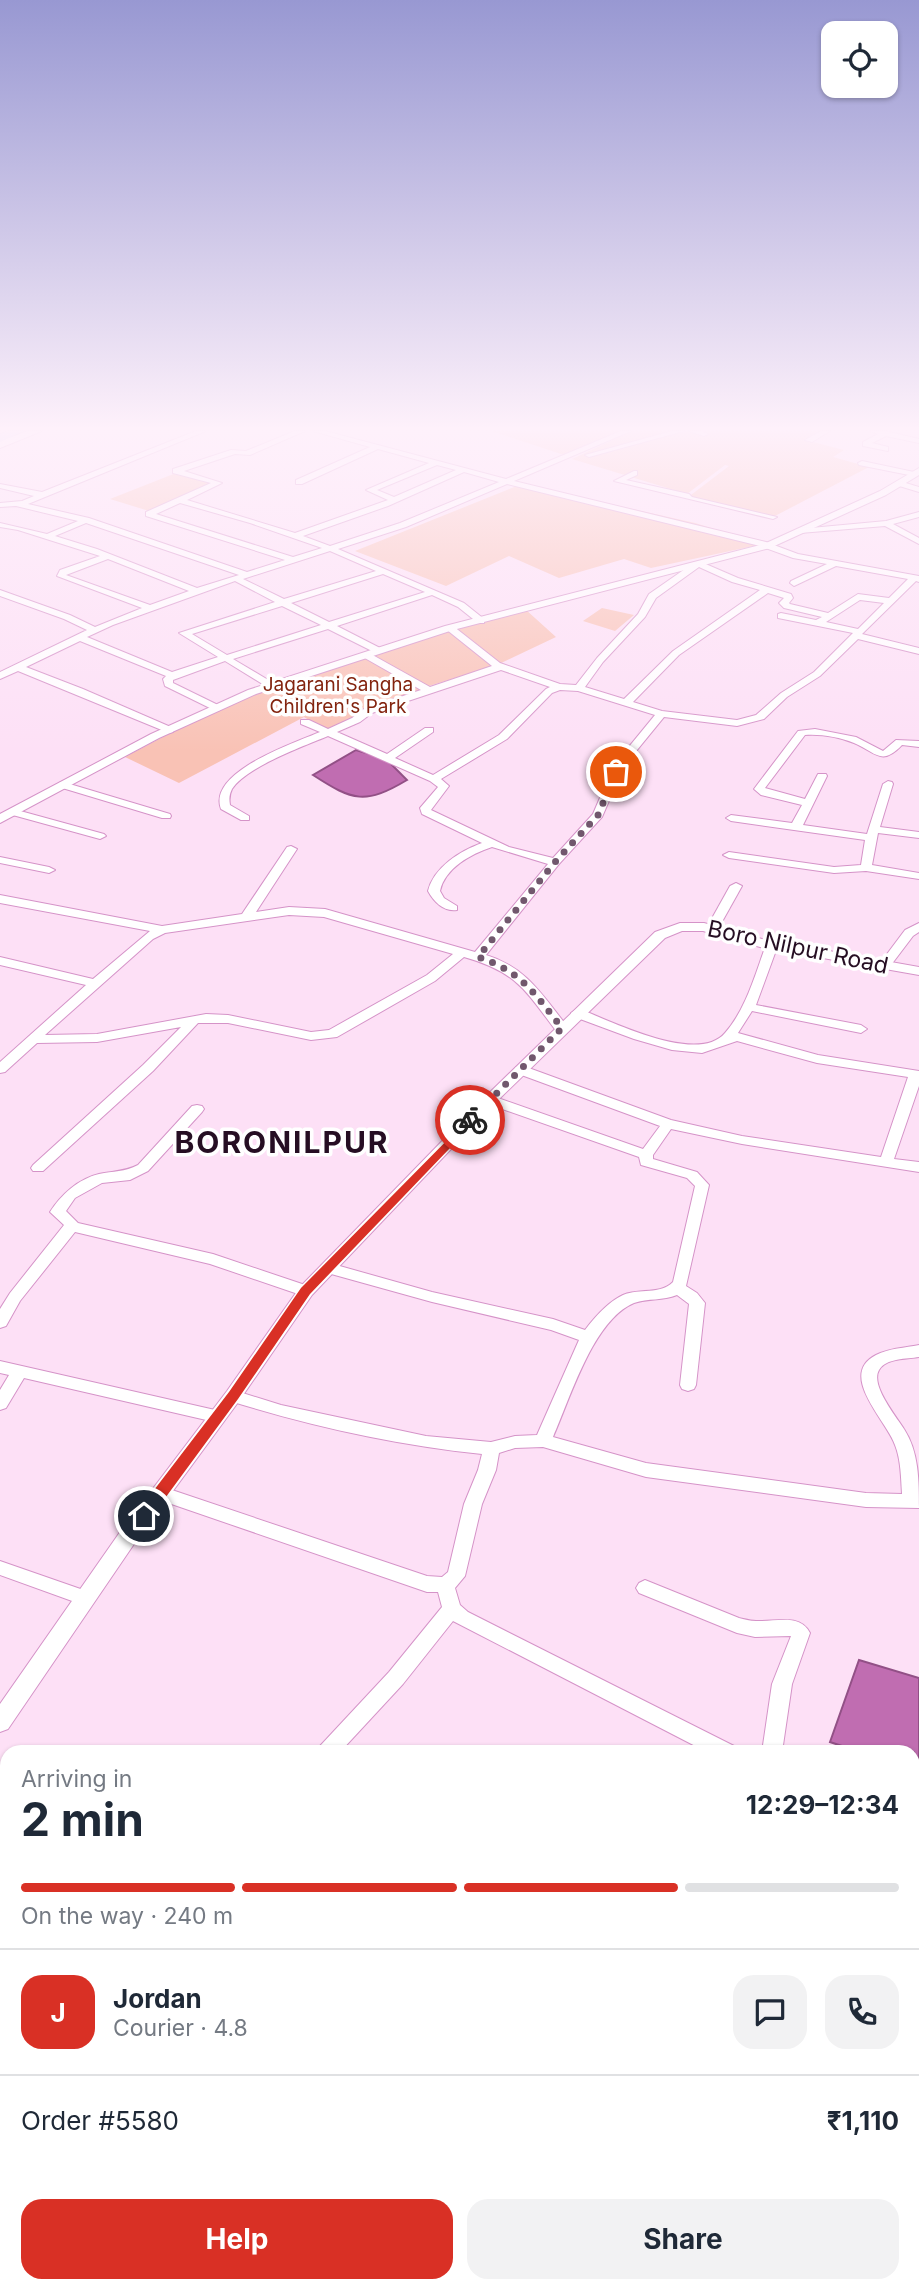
<!DOCTYPE html>
<html lang="en">
<head>
<meta charset="utf-8">
<style>
  body { margin:0; font-family:Inter,sans-serif; background:#f2f2f3; color:#1f2937; height:100vh; display:flex; flex-direction:column; font-size:26px; white-space:nowrap }
  * { box-sizing:border-box; margin:0 }
  p { font-size:23px; color:#747a83 }
  .icon { flex:none; width:38px; height:38px; fill:none; stroke:currentColor; stroke-width:2; stroke-linecap:round; stroke-linejoin:round }
  .map { position:relative; flex:1; overflow:hidden }
  .side { position:absolute; left:0px; top:1745px; width:920px; height:548px; display:flex; flex-direction:column; background:#fff; border-radius:21px 21px 0 0; box-shadow:0 2px 5px #0004 }
  .side>* { flex:none }
  .tools { position:absolute; left:821px; top:21px; display:grid; gap:14px }
  .tools a { display:grid; place-items:center; width:77px; height:77px; border-radius:14px; background:#fff; box-shadow:0 2px 5px #0004; font-size:35px }
  .pin { position:absolute; display:grid; place-items:center; width:60px; height:60px; color:#fff; margin:-30px; border:4px solid #fff; border-radius:50%; box-shadow:0 2px 7px #0007 }
  .courier { position:absolute; display:grid; place-items:center; width:70px; height:70px; margin:-35px; border:5px solid #d93025; border-radius:50%; background:#fff; color:#222; box-shadow:0 2px 9px #0007 }
  .overview em { font-style:normal; font-weight:700 }
  .overview div { display:flex; flex-direction:column-reverse }
  .overview { display:flex; align-items:center; justify-content:space-between; height:119px; padding:0 21px }
  h1 { font-size:46px; font-weight:700; line-height:52px }
  .bar { display:grid; grid-template-columns:repeat(4,1fr); gap:10px 7px; align-content:center; height:84px; padding:0 21px }
  .bar i { height:9px; border-radius:5px; background:#e0e1e3 }
  .bar .current { background:#d93025 }
  .bar p { grid-column:span 4 }
  .line { display:flex; align-items:center; gap:18px; padding:0 21px; border-top:2px solid #e0e1e3 }
  .line div { flex:1 }
  .round { display:grid; place-items:center; flex:none; width:74px; height:74px; border-radius:21px; background:#f2f2f3 }
  .primary-button { display:flex; gap:14px; margin-top:auto; padding:14px 21px }
  .primary-button a { flex:1; height:80px; border-radius:21px; background:#d93025; color:#fff; font-size:28px; font-weight:700; line-height:80px; text-align:center }
  .primary-button a+a { background:#f2f2f3; color:#1f2937 }
  .map>svg:first-child { display:block }
</style>
</head>
<body>
<div class="map">
<svg width="919" height="2292" viewBox="0 0 919 2292">
  <rect width="100%" height="100%" fill="#fde0f6"/>
  <g fill="#f9c2b5">
    <path d="M491,431H628L567,456Z"/>
    <path d="M632,431H821L805,440L844,450L833,457L869,467L773,517L687,498L729,466L725,465L687,494L572,459Z"/>
    <path d="M176,473L214,483L149,511L110,499Z"/>
    <path d="M522,484L695,523L763,544L651,568L624,559L559,578L509,556L446,586L355,551Z"/>
    <path d="M602,608L634,615L615,631L583,621Z"/>
    <path d="M525,609L556,637L497,665L429,686L325,730L304,717L179,783L125,757L216,709L264,691L371,654Z"/>
  </g>
  <g fill="#c06db1" stroke="#925086" stroke-width="2">
    <path d="M356,750L386,759L407,780C365,805 353,801 313,775Z"/>
    <path d="M859,1660L919,1678V1771L914,1769V1752H860L830,1742Z"/>
    <path d="M914,2046L919,2049V2292H683L685,2286H914Z"/>
  </g>
  <g fill="none" stroke-linecap="round" stroke-linejoin="round">
    <defs>
      <g id="minor">
        <path d="M196,431H206L28,504L89,518L247,572L285,560L146,516V512L211,483L173,473V469L231,450L246,451L295,431H305L250,455L235,454L184,471L222,483L187,500L295,533L388,500L366,490L429,463L378,449L302,484H296V480L370,447L313,431H325L506,479L621,431H631L514,481L766,542L798,554L919,576V582L916,581L862,634L919,648V654L858,639L820,676L787,697L764,719L737,726L664,717L624,766L602,817L559,864L486,955C526,967 542,995 567,1026L568,1029L567,1032H557C525,990 517,972 464,957L435,981L337,1037L311,1040L228,1023H198L153,1071L43,1171H33L31,1168L33,1165L143,1065L181,1027L97,1042L37,1043L5,1072L0,1073V1062L86,985L0,965V957L93,979L150,931L0,903V895L162,926L242,914L287,847L291,846L297,849L256,912L289,907L325,909L475,952L548,864L492,847C471,854 445,868 440,891L444,898L457,906V910C444,912 434,902 428,891C434,867 460,851 482,843L422,814L420,808L438,787L430,781L328,736C304,746 246,767 232,789C229,795 229,799 230,805L249,816V820H241L221,809C207,772 294,743 320,732L301,724V720H309L328,729L352,718L364,709L421,690L363,657V653H369L430,687L492,666L447,630V626H453L500,663L560,684L576,685L597,658L638,614L649,594L695,562H701L738,578L791,594L793,598L789,603L790,604L828,613L858,594L889,598L908,579L836,566L794,586L790,583L791,581L827,564L793,558L760,546L507,484L406,527L338,549L464,603L484,619V623H478L458,607L432,595L337,626L382,649V653H376L328,629L233,659L275,684V688H269L225,661L173,680V683L220,706V710L216,711L165,686L163,679L166,676L80,641L26,667L83,689L173,728V732L169,733L18,671L0,679V672L87,630L64,619L0,596V590L70,615L95,627L142,608L57,576L60,570L100,556L18,530L0,527V523L47,534L78,521L16,506L0,507V503L22,501L34,496L0,488V484L42,492ZM437,465L456,470L394,497L377,490ZM464,472L499,482L400,523L330,546L303,536L388,506ZM180,503L250,523L322,548L293,557L156,514ZM86,523L239,575L197,588L97,549L55,536ZM330,551L376,571L284,599L243,579ZM108,559L189,591L150,605L66,575ZM699,567L732,582L760,590L673,651L624,699L585,687L603,662L645,617L656,598ZM383,574L425,592L329,622L291,603ZM235,581L275,602L179,633L218,657L172,672L87,637L113,625ZM768,593L784,598L779,603L784,608L822,617L816,620L781,613L778,614V618L853,633L814,672L781,693L756,715L737,720L662,711L633,702L679,655ZM860,600L884,603L858,629L826,622ZM282,606L321,625L227,655L192,634ZM501,670L550,687L546,689L499,735L433,775L395,758L433,732V728H425L387,754L337,732L360,722L372,713ZM560,690L578,691L655,715L614,765L593,814L553,858L509,847L431,810L449,786L441,779L507,739L552,693ZM289,915L324,917L453,954L427,975L329,1030L311,1032L228,1015L206,1014L97,1034L45,1035L153,939L165,933Z"/>
        <path d="M672,431H684L589,457L585,455Z"/>
        <path d="M689,431H701L708,434L704,436Z"/>
        <path d="M821,431H830L812,442L805,440Z"/>
        <path d="M870,431H885L919,439V443L886,436L872,443L888,447V451L863,446V442L878,434Z"/>
        <path d="M862,461L914,472L918,474L914,476L859,465L858,463Z"/>
        <path d="M634,471H637V475L626,480L689,494L692,497L777,517L773,519L614,481Z"/>
        <path d="M899,481L919,487V492L896,485L895,483Z"/>
        <path d="M919,512V517L893,524L919,538V544L885,526L800,533L796,531L800,529L886,521Z"/>
        <path d="M815,729L856,737L883,751L896,740L919,741V747L902,745C881,767 876,752 854,743C839,737 821,734 805,735L765,788L805,799L818,774H826L827,776L803,825L867,834L883,784L888,781L892,782L893,784L880,827L919,832V838L878,833L872,865L919,873V879L866,871L834,873L729,858L723,855L729,852L834,867L861,865L865,840L731,821L726,818L731,815L792,823L802,805L761,795L754,789L798,731Z"/>
        <path d="M63,782L170,814L171,816L170,818H162L59,787V783Z"/>
        <path d="M13,809L104,834L106,836L100,839L9,814V810Z"/>
        <path d="M0,857L49,867L55,870L49,873L0,863Z"/>
        <path d="M736,883L742,886L718,929L712,933L708,932L706,929L730,886Z"/>
        <path d="M919,923V932L913,936L888,969H880L878,966L905,930Z"/>
        <path d="M772,941L778,945L756,1005L861,1025L867,1029L861,1033L752,1011L738,1033L818,1055L919,1071V1086L894,1159L919,1162V1172L742,1144L671,1129L653,1155V1159L697,1172L709,1185L686,1286L697,1293L705,1303L696,1385L694,1389L688,1391L682,1389L680,1385L689,1304L677,1295C663,1301 648,1298 634,1303C593,1320 570,1399 553,1437L646,1463L866,1493L902,1494C901,1478 901,1460 895,1445C887,1421 837,1375 876,1355C889,1348 905,1348 919,1345V1357C907,1359 886,1358 879,1370C870,1385 896,1416 904,1429C919,1452 919,1481 919,1508L866,1507L646,1477L543,1447L515,1448L499,1453L496,1470L482,1504L465,1576L455,1588L460,1605L468,1612L734,1746L737,1752H707L453,1621L403,1684L340,1752H317L320,1746L389,1672L442,1607L438,1592H427L154,1498L151,1493L154,1488L160,1486L427,1576L442,1577L448,1572L464,1504L478,1470L482,1454C395,1445 310,1426 227,1400L225,1396L227,1392L233,1390L281,1405L426,1436L491,1442L515,1436L537,1435L579,1340L551,1330L432,1302L324,1272L321,1268L324,1264L329,1263L432,1292L553,1319L585,1330C595,1317 608,1302 623,1295C640,1288 660,1295 673,1282L695,1186L687,1178L641,1165L639,1157L485,1103L483,1100L485,1097H495L643,1149L660,1126L516,1073L514,1070L516,1067H526L671,1120L742,1136L881,1157L908,1077L817,1063L737,1041L702,1053L672,1050L634,1039L572,1016L571,1013L577,1009L582,1010C613,1022 698,1065 725,1033C746,1009 755,975 766,945Z"/>
        <path d="M197,1105L202,1106L204,1109L202,1112L148,1171L130,1180L102,1183L75,1198L66,1211L78,1223L213,1254L311,1287L314,1291L311,1295H301L210,1264L75,1232L20,1301L6,1326L0,1328V1309L10,1293L64,1225L50,1212C61,1195 78,1179 99,1174C113,1171 125,1172 138,1165L192,1106Z"/>
        <path d="M0,1361L215,1410L221,1412L223,1416L221,1420L215,1422L24,1378L6,1408L0,1410V1390L9,1375L0,1373Z"/>
        <path d="M0,1561L92,1593L95,1598L92,1603L86,1606L0,1575Z"/>
        <path d="M645,1580L739,1618C744,1619 750,1621 756,1621C775,1622 800,1613 810,1633L792,1684L782,1752H762L772,1684L791,1636L755,1637L737,1633L639,1593L636,1588L639,1583Z"/>
        <path d="M0,1885L7,1886V1906L0,1905Z"/>
        <path d="M914,1892L919,1894V1914L914,1912Z"/>
        <path d="M7,1983V2017L0,2020V1986Z"/>
        <path d="M914,2015L919,2017V2040L914,2038Z"/>
        <path d="M105,2286H129L131,2292H107Z"/>
        <path d="M429,2286H453L451,2292H427Z"/>
      </g>
      <g id="tertiary">
        <path d="M919,468V475L886,495L770,548L453,630L256,694L159,738L0,823V814L151,734L248,690L445,626L764,544L880,491Z"/>
        <path d="M680,923H704L762,939L919,967V975L760,947L703,931H682L665,938L495,1103L312,1295L239,1401L134,1544L8,1729L0,1732V1704L120,1532L227,1391L300,1287L485,1097L655,932Z"/>
      </g>
      <path id="secondary" d="M28,431H42L0,448V441Z"/>
      <path id="trunk" d="M8,431H24L0,442V434Z"/>
    </defs>
    <use href="#minor" stroke="#d593c8" stroke-width="2"/>
    <use href="#tertiary" stroke="#d593c8" stroke-width="2"/>
    <use href="#secondary" stroke="#d593c8" stroke-width="2"/>
    <use href="#trunk" stroke="#898ab1" stroke-width="1"/>
    <use href="#minor" fill="#fff" fill-rule="evenodd"/>
    <use href="#tertiary" fill="#fff" fill-rule="evenodd"/>
    <use href="#secondary" fill="#fff" fill-rule="evenodd"/>
    <use href="#trunk" fill="#ccd6fe" fill-rule="evenodd"/>
  </g>
  <linearGradient id="sky" x2="0" y2="1"><stop stop-color="#9898d2"/><stop offset="0.57" stop-color="#fef1fb"/><stop offset="1" stop-color="#fef1fb" stop-opacity="0"/></linearGradient>
  <rect width="919" height="752" fill="url(#sky)"/>
  <path fill="#d93025" d="M470,1117L474,1118V1123L310,1294L238,1399L149,1520H138V1511L229,1392L301,1288Z"/>
  <g fill="none" stroke-linecap="round" stroke-linejoin="round">
    <path stroke="#71586d" stroke-width="7" stroke-dasharray="0 12.6" d="M470,1120L562,1028C535,994 521,971 478,957L555,862L598,815L616,772"/>
  </g>
  <g text-anchor="middle" stroke-width="7" stroke-linejoin="round" paint-order="stroke">
    <g font-size="19" fill="#83240f" stroke="#fff">
      <text x="338" y="691">Jagarani Sangha<tspan x="338" dy="22">Children's Park</tspan></text>
    </g>
    <g font-size="23" fill="#260e23" stroke="#fff">
      <text transform="translate(798 947) rotate(12)" y="8">Boro Nilpur Road</text>
    </g>
    <g font-size="30" font-weight="bold" letter-spacing="2" fill="#260e23" stroke="#fff">
      <text x="282" y="1153">BORONILPUR</text>
    </g>
  </g>
</svg>
<div class="tools">
<a><svg class="icon" aria-label="locate" viewBox="0 0 24 24"><circle cx="12" cy="12" r="6"/><path d="M12 2v4M12 18v4M2 12h4M18 12h4"/></svg></a>
</div>
<div class="pin" style="left:616px;top:772px;background:#ea580c"><svg class="icon" aria-label="bag" viewBox="0 0 24 24"><path d="M5 8h14l-1 12H6zM9 8a3 3 0 0 1 6 0"/></svg></div>
<div class="pin" style="left:144px;top:1516px;background:#1f2937"><svg class="icon" aria-label="home" viewBox="0 0 24 24"><path d="M3 11l9-7 9 7M6 9v11h12V9"/></svg></div>
<div class="courier" style="left:470px;top:1120px"><svg class="icon" aria-label="bike" viewBox="0 0 24 24"><circle cx="6" cy="16" r="4"/><circle cx="18" cy="16" r="4"/><path d="M6 16l4-8h5l3 8M10 8l3 8H6M13 5h3"/></svg></div>
<section class="side">
<div class="overview"><div><h1>2 min</h1><p>Arriving in</p></div><em>12:29–12:34</em></div>
<div class="bar"><i class="current"></i><i class="current"></i><i class="current"></i><i></i><p>On the way · 240 m</p></div>
<div class="line" style="height:126px"><b class="round" style="background:#d93025;color:#fff">J</b><div><b>Jordan</b><p>Courier · 4.8</p></div><a class="round"><svg class="icon" aria-label="chat" viewBox="0 0 24 24"><path d="M4 5h16v11H9l-5 4z"/></svg></a><a class="round"><svg class="icon" aria-label="phone" viewBox="0 0 24 24"><path d="M5 4h4l2 5-3 2q2 4 5 5l2-3 5 2v4C11 20 4 13 5 4z"/></svg></a></div>
<div class="line" style="height:91px"><div>Order #5580</div><b>₹1,110</b></div>
<div class="primary-button"><a>Help</a><a>Share</a></div>
</section>
</div>
</body>
</html>
